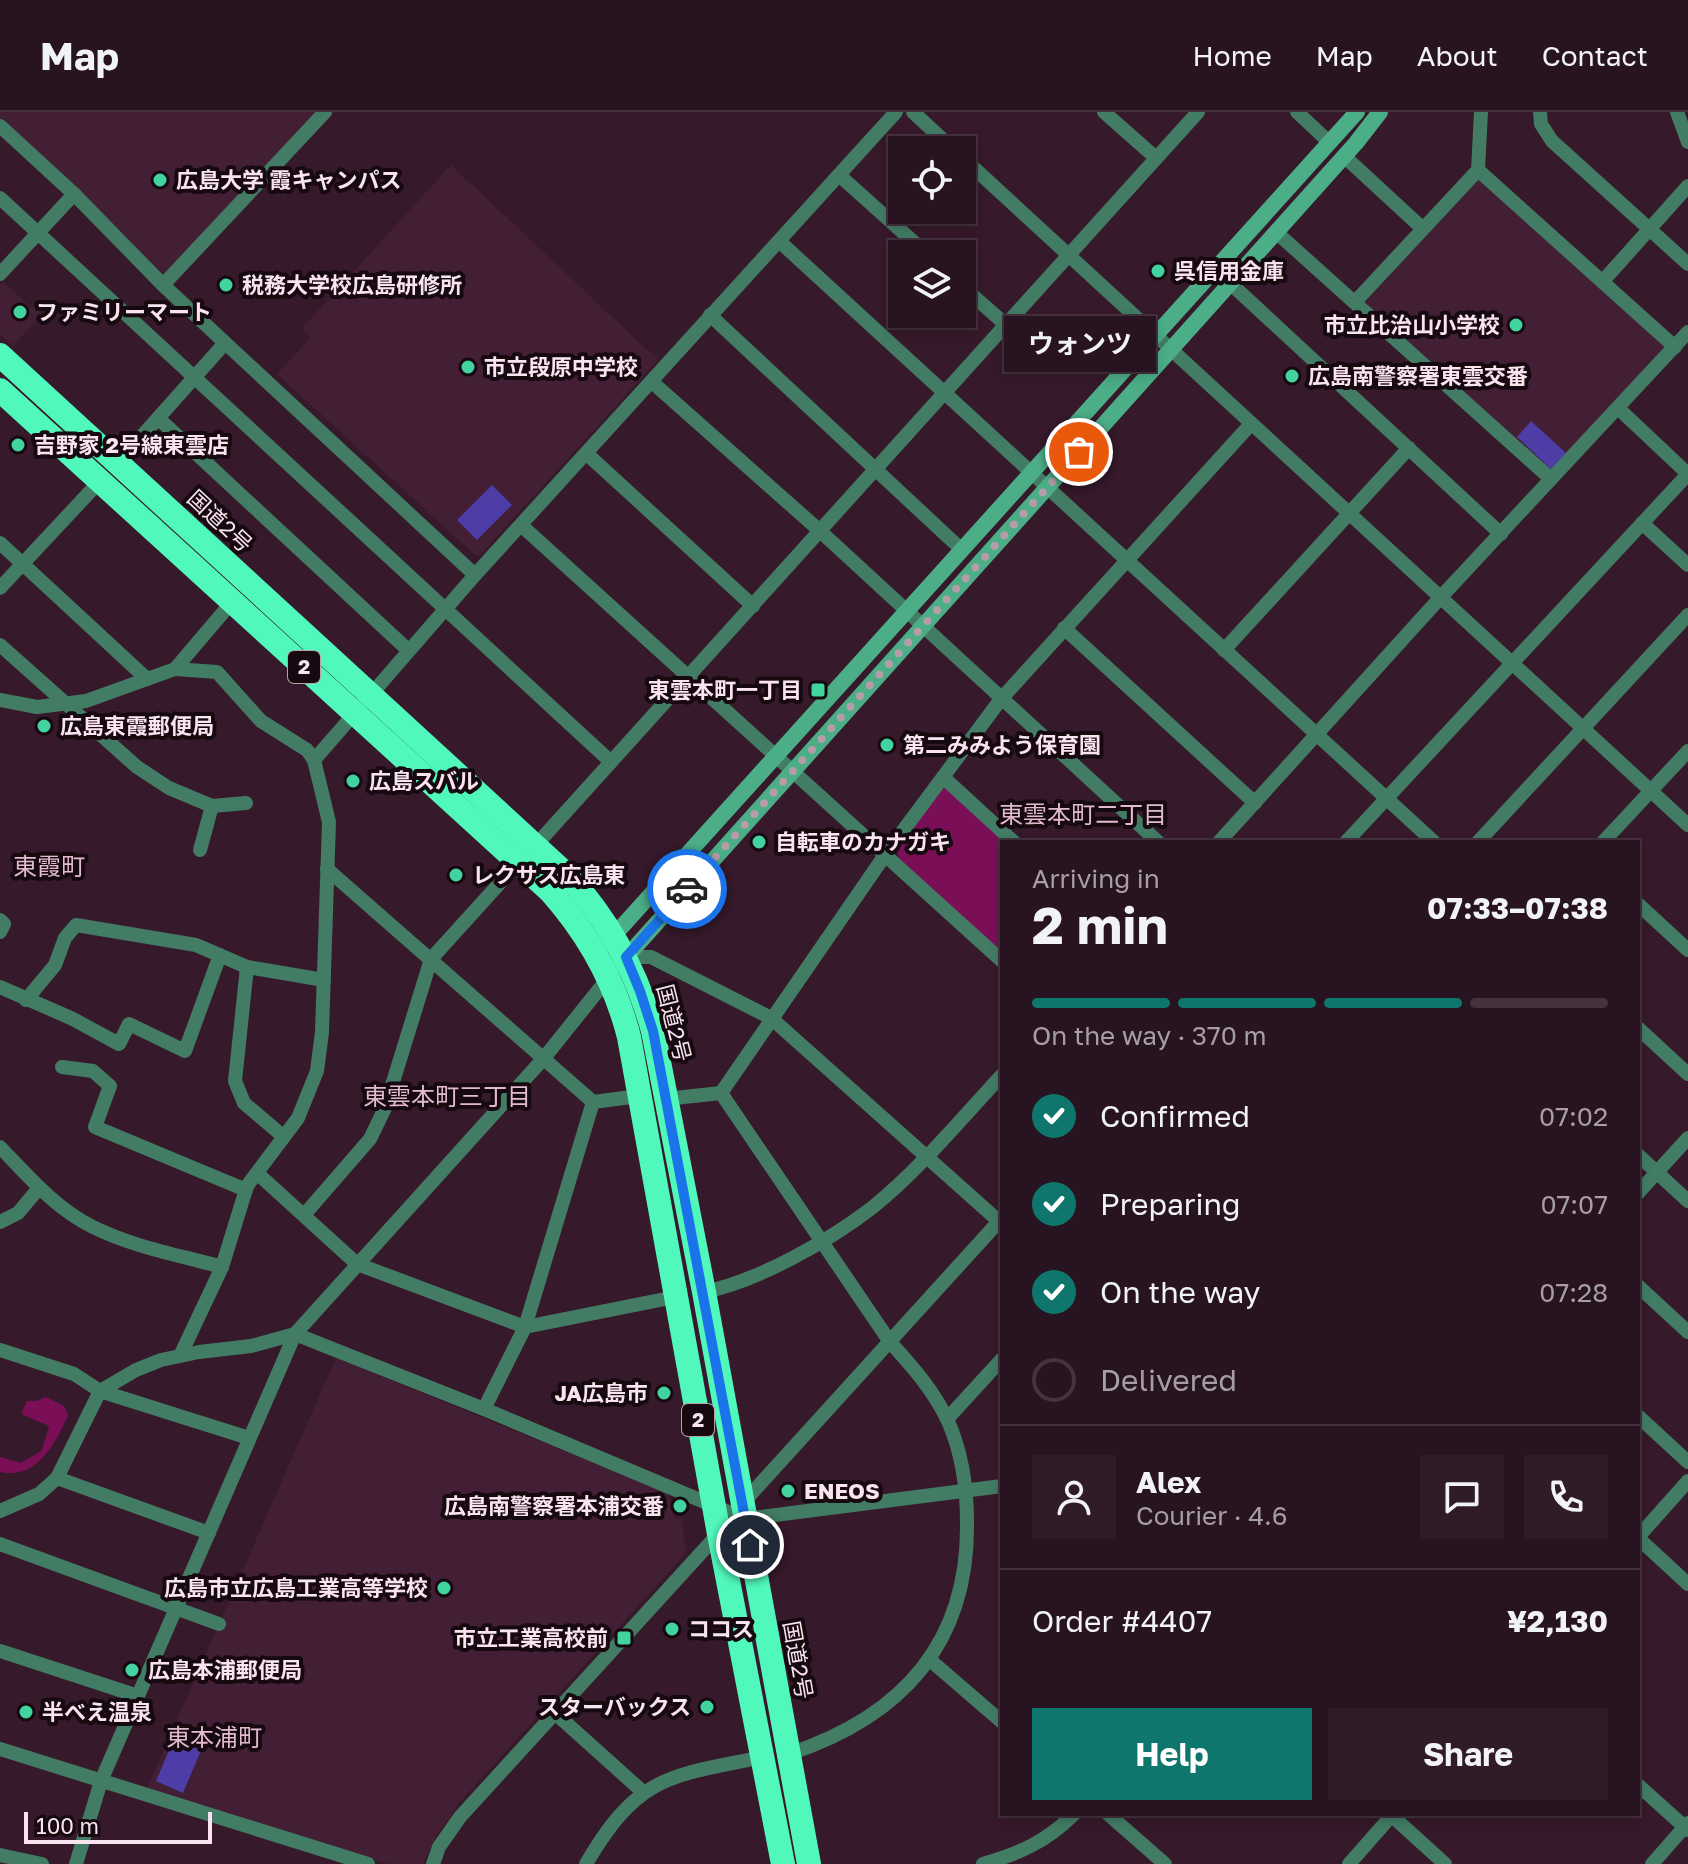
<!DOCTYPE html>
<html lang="en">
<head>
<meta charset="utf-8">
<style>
  body { margin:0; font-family:"Golos Text","Noto Sans JP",sans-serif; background:#301c29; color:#f1f3f6; height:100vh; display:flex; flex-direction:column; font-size:30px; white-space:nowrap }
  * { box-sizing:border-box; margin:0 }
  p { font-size:26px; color:#a59ea5 }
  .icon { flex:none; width:44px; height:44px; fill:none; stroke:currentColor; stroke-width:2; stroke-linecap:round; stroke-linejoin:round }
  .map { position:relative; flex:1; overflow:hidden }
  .details { position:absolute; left:1000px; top:728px; width:640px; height:976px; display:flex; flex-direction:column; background:#281320; border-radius:0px; box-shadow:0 4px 12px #0003,0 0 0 2px #44323e }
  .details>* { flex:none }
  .tools { position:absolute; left:888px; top:24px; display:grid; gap:16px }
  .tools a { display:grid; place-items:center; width:88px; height:88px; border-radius:0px; background:#281320; box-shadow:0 4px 12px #0003,0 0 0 2px #44323e; font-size:40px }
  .scale { position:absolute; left:24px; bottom:20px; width:188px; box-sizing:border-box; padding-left:8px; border:4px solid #f8e3ee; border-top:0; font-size:22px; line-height:28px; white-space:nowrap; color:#f8e3ee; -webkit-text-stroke:6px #160910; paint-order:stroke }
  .pin { position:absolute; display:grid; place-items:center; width:68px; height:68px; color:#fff; margin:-34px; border:4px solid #fff; border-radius:50%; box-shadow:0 2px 8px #0007 }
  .courier { position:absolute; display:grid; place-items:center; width:80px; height:80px; margin:-40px; border:6px solid #1a73e8; border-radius:50%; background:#fff; color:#222; box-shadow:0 2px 10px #0007 }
  .bubble { position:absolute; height:56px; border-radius:0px; background:#281320; box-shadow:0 4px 12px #0003,0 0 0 2px #44323e; font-size:26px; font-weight:700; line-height:56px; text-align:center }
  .summary em { font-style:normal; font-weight:700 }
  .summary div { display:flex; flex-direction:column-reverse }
  .summary { display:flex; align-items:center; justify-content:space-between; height:136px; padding:0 32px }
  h1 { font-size:52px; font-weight:700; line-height:60px }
  .bar { display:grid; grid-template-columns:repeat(4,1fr); gap:12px 8px; align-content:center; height:96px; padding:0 32px }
  .bar i { height:10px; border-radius:6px; background:#44323e }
  .bar .current { background:#0f766e }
  .bar p { grid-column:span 4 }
  .line { display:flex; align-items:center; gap:20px; padding:0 32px; border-top:2px solid #44323e }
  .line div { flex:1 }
  .round { display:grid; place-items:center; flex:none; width:84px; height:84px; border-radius:0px; background:#301c29 }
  ol { padding:0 32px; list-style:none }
  li { display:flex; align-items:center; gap:24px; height:88px }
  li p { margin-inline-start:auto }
  li .icon { padding:8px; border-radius:50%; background:#0f766e; color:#fff; stroke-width:4 }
  li:last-child { color:#a59ea5 }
  li i { width:44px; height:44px; border:4px solid #44323e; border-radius:50% }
  .button { display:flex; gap:16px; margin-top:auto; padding:16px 32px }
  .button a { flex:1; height:92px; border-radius:0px; background:#0f766e; color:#fff; font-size:32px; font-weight:700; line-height:92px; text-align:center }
  .button a+a { background:#301c29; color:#f1f3f6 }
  header { display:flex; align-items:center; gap:48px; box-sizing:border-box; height:112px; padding:0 40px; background:#281320; border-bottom:2px solid #44323e }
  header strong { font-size:38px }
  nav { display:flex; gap:44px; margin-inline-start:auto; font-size:28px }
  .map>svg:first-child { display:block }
</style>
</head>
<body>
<header>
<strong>Map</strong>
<nav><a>Home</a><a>Map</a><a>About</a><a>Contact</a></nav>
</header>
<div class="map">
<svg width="1688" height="1752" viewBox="0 0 1688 1752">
  <rect width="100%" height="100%" fill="#36192a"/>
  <g fill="#431f35">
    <path d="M0,0H317L167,163L160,164L127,134L131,129L0,7Z"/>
    <path d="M451,53L658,248L480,443H475L277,262L311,225L302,216Z"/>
    <path d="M1478,66L1665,233L1666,237L1550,363L1366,194V190Z"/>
    <path d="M2,169L32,196L34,195L42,202L13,234L0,222V172Z"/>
    <path d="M336,1246L668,1381L675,1405L682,1407L686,1441L461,1689L438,1721L423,1752H389L146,1678Z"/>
  </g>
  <g fill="#7a0f58">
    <path d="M948,674L1008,730H1002V842L899,747L897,739L941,675Z"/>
    <path d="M46,1285L64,1294L68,1303C56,1331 37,1368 0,1360V1345L21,1351L41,1339L49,1316L47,1313L23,1303L22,1299L27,1289H37Z"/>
  </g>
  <g fill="#4e3da6">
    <path d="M1531,309L1566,341L1551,357L1517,325Z"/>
    <path d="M492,373L512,393L477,428L457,408Z"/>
    <path d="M175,1624L202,1636L183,1681L156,1669Z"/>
  </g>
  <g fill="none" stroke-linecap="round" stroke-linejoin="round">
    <g stroke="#427c64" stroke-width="14">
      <path d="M913,0L954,38"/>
      <path d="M1104,0L1156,46"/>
      <path d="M1297,0L1330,31"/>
      <path d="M1540,0L1541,12L1552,29L1688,152"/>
      <path d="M1677,0L1688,30"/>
      <path d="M0,14L74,82L163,173L475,463"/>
      <path d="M1344,44L1422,116"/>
      <path d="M962,45L1688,713"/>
      <path d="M1478,58L1675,235"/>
      <path d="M839,63L927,142"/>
      <path d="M0,86L611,650"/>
      <path d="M1276,120L1551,367"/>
      <path d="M779,129L1434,730"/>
      <path d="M0,162L74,82"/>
      <path d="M1603,169L1688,74"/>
      <path d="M1230,171L1501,422"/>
      <path d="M163,173L325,0"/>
      <path d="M962,174L1005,212"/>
      <path d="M1355,190L1478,58L1481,0"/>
      <path d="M710,203L962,438"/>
      <path d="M652,270L820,419L1158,730"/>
      <path d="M1618,296L1688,362"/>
      <path d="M158,306L408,538"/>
      <path d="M587,342L753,494"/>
      <path d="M118,351L225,231"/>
      <path d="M1642,411L1688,453"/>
      <path d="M522,414L1002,849"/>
      <path d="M0,431L147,567"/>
      <path d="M0,476L100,369"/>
      <path d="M1064,516L1255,691"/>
      <path d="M0,533L137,655L169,676L212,694L246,691"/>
      <path d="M1224,538L1409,336"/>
      <path d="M175,557L217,560L261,609L307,638L314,648L329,710L322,920L317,959L298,1006L247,1074L222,1155L180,1244"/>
      <path d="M0,588L37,595L86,589L175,557L232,490"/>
      <path d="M314,648L475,463L896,0"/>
      <path d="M943,665L1014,730"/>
      <path d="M1219,730L1440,486L1688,220"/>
      <path d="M1346,730L1688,362"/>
      <path d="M1478,730L1688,503"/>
      <path d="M1603,730L1688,639"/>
      <path d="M536,733L1198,0"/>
      <path d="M200,738L212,694"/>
      <path d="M327,757L593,990L639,984"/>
      <path d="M1638,792L1688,838"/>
      <path d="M0,808L4,812L0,820"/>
      <path d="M626,845H651L771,906L1002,1112"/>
      <path d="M247,855L235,969L244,991L284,1025"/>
      <path d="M0,875L73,907L119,932L129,912L185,939L220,843"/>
      <path d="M26,888L55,853L65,826L76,813L196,833L247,855L324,868"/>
      <path d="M1638,916L1688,962"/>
      <path d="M62,955L93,959L110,974L95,1015L246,1078"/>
      <path d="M721,981L885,743L1001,587L1250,313"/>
      <path d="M665,987L721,981L890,1230C912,1254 934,1279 948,1309C962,1341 967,1375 967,1410C969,1532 901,1605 789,1642"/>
      <path d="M0,1035C28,1064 56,1097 93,1115C133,1135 179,1143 222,1155"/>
      <path d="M1638,1043L1688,1089"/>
      <path d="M257,1061L357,1152L525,1215L675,1185"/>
      <path d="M1638,1081L1688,1026"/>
      <path d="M304,1103L370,1027L385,996L431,847L519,750"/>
      <path d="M0,1110L18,1101L39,1076"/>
      <path d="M1638,1174L1688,1220"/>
      <path d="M704,1180C758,1169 829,1129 873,1095C920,1057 961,1007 1002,963"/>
      <path d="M0,1238L74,1262L100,1279L249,1326"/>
      <path d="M484,1297L525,1215L593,990"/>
      <path d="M1638,1304L1688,1350"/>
      <path d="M947,1307L1002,1247"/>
      <path d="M57,1366L209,1421"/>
      <path d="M741,1393L1002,1106"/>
      <path d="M0,1399L39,1382L57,1366L100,1279L136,1258L161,1248L199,1240L251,1234L295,1222L484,1297L745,1407L1002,1374"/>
      <path d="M1638,1425L1688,1369"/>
      <path d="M1638,1426L1688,1472"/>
      <path d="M0,1432L219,1512"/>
      <path d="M0,1539L138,1584"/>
      <path d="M930,1548L1002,1610"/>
      <path d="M555,1601L643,1680"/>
      <path d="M0,1637L368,1752"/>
      <path d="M1638,1673L1688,1718"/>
      <path d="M1108,1702L1165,1752"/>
      <path d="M1390,1702L1445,1752"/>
      <path d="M0,1743L42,1752"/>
      <path d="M76,1752L101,1669L295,1222L544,946L609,865"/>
      <path d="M433,1752L439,1735L460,1705L721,1419"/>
      <path d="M586,1752C638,1663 669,1664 763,1645"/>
      <path d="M983,1752C1020,1741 1046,1730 1074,1702"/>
      <path d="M1349,1752L1393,1702"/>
      <path d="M1652,1752L1688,1711"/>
    </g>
    <g stroke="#4bae87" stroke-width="16">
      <path d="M608,830L1357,0"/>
      <path d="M620,852L1356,31L1380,0"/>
    </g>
    <g stroke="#50f8bc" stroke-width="24">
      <path d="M0,243L568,764C609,809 637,860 653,919L704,1180L809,1752"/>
      <path d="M0,278L551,780C589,823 615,869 629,925L719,1422L783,1752"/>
    </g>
  </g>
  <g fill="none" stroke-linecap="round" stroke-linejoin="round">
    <path stroke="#b49ca9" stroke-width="8" stroke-dasharray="0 14.4" d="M687,777L1079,340"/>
    <path stroke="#1a73e8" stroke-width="10" d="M687,777L626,845L640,879L653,919L750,1433"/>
  </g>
  <g fill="#42d4a0" stroke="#160910" stroke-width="3">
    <circle cx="160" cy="68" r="8"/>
    <circle cx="1158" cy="159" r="8"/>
    <circle cx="226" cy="173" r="8"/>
    <circle cx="20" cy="200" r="8"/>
    <circle cx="1516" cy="213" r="8"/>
    <circle cx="468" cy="255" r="8"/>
    <circle cx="1292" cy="264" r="8"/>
    <circle cx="18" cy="333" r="8"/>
    <rect x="810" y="570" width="16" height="16" rx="4"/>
    <circle cx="44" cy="614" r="8"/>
    <circle cx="887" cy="633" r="8"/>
    <circle cx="353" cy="669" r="8"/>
    <circle cx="759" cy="730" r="8"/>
    <circle cx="456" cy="763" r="8"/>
    <circle cx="664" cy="1281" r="8"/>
    <circle cx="788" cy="1379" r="8"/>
    <circle cx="680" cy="1394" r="8"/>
    <circle cx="444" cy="1476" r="8"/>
    <circle cx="672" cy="1517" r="8"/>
    <rect x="616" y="1518" width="16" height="16" rx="4"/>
    <circle cx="132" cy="1558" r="8"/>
    <circle cx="707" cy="1595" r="8"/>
    <circle cx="26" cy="1600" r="8"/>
  </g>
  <g text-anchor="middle" stroke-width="8" stroke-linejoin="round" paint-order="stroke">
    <g fill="#160910" stroke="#b4a2ab" stroke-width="2">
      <rect x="288" y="539" width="32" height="32" rx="6"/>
      <rect x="682" y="1292" width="32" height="32" rx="6"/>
    </g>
    <g font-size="20" font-weight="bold" fill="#f8e3ee">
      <text x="304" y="562">2</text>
      <text x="698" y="1315">2</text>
    </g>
    <g font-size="22" font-weight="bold" fill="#f8e3ee" stroke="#160910" text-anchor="start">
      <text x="176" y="76">広島大学 霞キャンパス</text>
      <text x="1174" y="167">呉信用金庫</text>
      <text x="242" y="181">税務大学校広島研修所</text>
      <text x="36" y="208">ファミリーマート</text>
      <text x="1500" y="221" text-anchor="end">市立比治山小学校</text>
      <text x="484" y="263">市立段原中学校</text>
      <text x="1308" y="272">広島南警察署東雲交番</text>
      <text x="34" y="341">吉野家 2号線東雲店</text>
      <text x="802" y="586" text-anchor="end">東雲本町一丁目</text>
      <text x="60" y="622">広島東霞郵便局</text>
      <text x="903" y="641">第二みみよう保育園</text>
      <text x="369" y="677">広島スバル</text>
      <text x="775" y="738">自転車のカナガキ</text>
      <text x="472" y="771">レクサス広島東</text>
      <text x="648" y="1289" text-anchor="end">JA広島市</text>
      <text x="804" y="1387">ENEOS</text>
      <text x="664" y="1402" text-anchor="end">広島南警察署本浦交番</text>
      <text x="428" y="1484" text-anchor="end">広島市立広島工業高等学校</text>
      <text x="688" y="1525">ココス</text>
      <text x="608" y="1534" text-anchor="end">市立工業高校前</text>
      <text x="148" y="1566">広島本浦郵便局</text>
      <text x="691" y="1603" text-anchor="end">スターバックス</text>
      <text x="42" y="1608">半べえ温泉</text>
    </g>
    <g font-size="22" fill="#f8e3ee" stroke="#160910">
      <text transform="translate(220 409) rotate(43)" y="8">国道2号</text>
      <text transform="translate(674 911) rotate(76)" y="8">国道2号</text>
      <text transform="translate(798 1548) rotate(80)" y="8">国道2号</text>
    </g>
    <g font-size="24" fill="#e2bacf" stroke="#160910">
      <text x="1083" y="711">東雲本町二丁目</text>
      <text x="49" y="763">東霞町</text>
      <text x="447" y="993">東雲本町三丁目</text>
      <text x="214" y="1634">東本浦町</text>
    </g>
  </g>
</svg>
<div class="tools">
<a><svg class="icon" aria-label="locate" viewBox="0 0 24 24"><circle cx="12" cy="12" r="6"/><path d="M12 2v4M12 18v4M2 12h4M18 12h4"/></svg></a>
<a><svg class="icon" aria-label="layers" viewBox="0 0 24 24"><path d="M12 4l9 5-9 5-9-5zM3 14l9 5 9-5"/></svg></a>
</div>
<div class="scale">100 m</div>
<div class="pin" style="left:1079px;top:340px;background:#ea580c"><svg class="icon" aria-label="bag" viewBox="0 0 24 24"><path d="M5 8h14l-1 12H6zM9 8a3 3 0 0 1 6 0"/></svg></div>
<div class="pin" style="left:750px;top:1433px;background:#1f2937"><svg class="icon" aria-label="home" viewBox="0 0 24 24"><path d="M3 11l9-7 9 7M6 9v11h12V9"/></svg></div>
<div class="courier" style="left:687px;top:777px"><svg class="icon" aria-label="car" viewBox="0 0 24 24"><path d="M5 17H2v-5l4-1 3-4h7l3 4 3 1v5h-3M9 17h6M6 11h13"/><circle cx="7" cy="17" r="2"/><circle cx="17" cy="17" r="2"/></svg></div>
<div class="bubble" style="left:1004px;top:204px;width:152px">ウォンツ</div>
<section class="details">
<div class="summary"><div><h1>2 min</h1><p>Arriving in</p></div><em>07:33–07:38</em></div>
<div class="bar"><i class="current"></i><i class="current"></i><i class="current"></i><i></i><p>On the way · 370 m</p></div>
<ol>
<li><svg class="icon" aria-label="check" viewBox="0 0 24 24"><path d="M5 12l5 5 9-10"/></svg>Confirmed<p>07:02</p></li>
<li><svg class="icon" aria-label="check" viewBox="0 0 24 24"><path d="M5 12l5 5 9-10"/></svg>Preparing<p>07:07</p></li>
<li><svg class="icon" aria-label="check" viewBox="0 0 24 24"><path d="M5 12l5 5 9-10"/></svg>On the way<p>07:28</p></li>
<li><i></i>Delivered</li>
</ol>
<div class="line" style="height:144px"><a class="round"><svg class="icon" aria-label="person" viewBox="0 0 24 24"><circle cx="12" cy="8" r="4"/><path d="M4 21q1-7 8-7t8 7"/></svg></a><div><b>Alex</b><p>Courier · 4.6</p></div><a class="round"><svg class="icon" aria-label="chat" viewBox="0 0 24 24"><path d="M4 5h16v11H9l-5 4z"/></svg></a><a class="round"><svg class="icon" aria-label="phone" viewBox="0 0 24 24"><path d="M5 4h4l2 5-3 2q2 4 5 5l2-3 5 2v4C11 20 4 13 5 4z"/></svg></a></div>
<div class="line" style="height:104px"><div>Order #4407</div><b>¥2,130</b></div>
<div class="button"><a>Help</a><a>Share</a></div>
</section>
</div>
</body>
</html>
